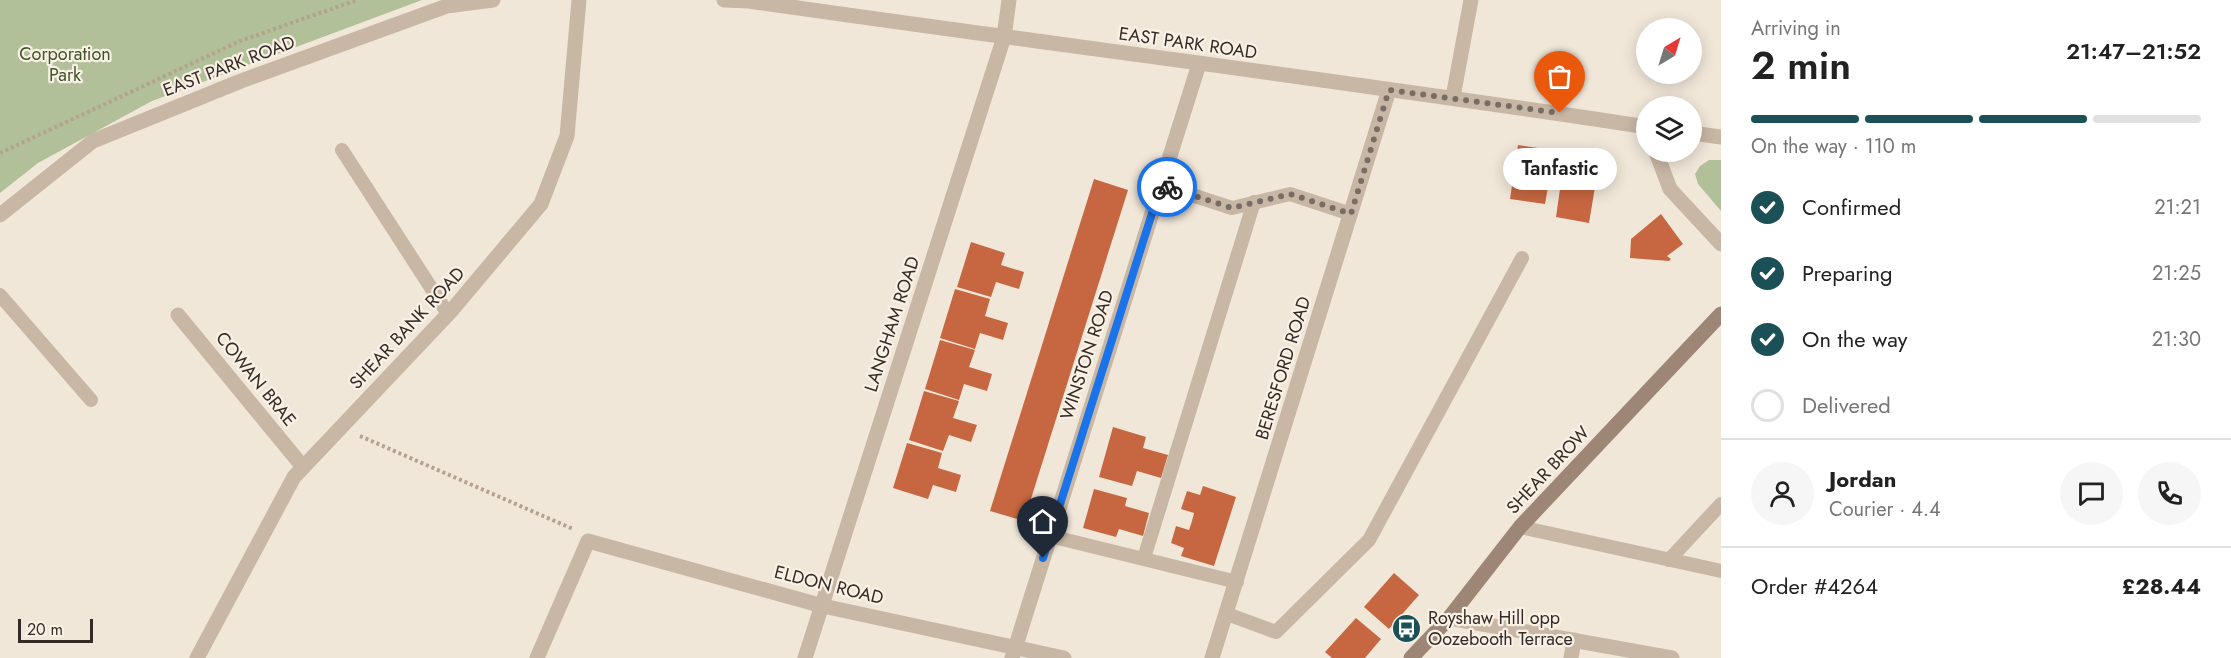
<!DOCTYPE html>
<html lang="en">
<head>
<meta charset="utf-8">
<style>
  body { margin:0; font-family:Jost,sans-serif; background:#f6f6f6; color:#222; height:100vh; display:flex; flex-direction:column; font-size:22px; white-space:nowrap }
  * { box-sizing:border-box; margin:0 }
  p { font-size:20px; color:#767676 }
  .icon { flex:none; width:33px; height:33px; fill:none; stroke:currentColor; stroke-width:2; stroke-linecap:round; stroke-linejoin:round }
  .map { position:relative; flex:1; overflow:hidden }
  .side { display:flex; flex-direction:column; background:#fff; width:510px }
  .side>* { flex:none }
  .needle { width:39px; rotate:38deg }
  .tools { position:absolute; left:1636px; top:18px; display:grid; gap:12px }
  .tools a { display:grid; place-items:center; width:66px; height:66px; border-radius:50%; background:#fff; box-shadow:0 3px 15px #0003; font-size:30px }
  .scale { position:absolute; left:18px; bottom:15px; width:75px; box-sizing:border-box; padding-left:6px; border:3px solid #352b26; border-top:0; font-size:16px; line-height:21px; white-space:nowrap; color:#352b26; -webkit-text-stroke:4px #f9f1e5; paint-order:stroke }
  .pin { position:absolute; display:grid; place-items:center; width:51px; height:51px; color:#fff; margin:-62px -26px; border-radius:50% 50% 50% 0; rotate:-45deg; box-shadow:0 0 6px #0007 }
  .pin .icon { rotate:45deg }
  .courier { position:absolute; display:grid; place-items:center; width:60px; height:60px; margin:-30px; border:4px solid #1a73e8; border-radius:50%; background:#fff; color:#222; box-shadow:0 2px 8px #0007 }
  .bubble { position:absolute; height:42px; border-radius:21px; background:#fff; box-shadow:0 3px 15px #0003; font-size:20px; font-weight:600; line-height:42px; text-align:center }
  .headline em { font-style:normal; font-weight:600 }
  .headline div { display:flex; flex-direction:column-reverse }
  .headline { display:flex; align-items:center; justify-content:space-between; height:102px; padding:0 30px }
  h1 { font-size:39px; font-weight:600; line-height:45px }
  .bar { display:grid; grid-template-columns:repeat(4,1fr); gap:9px 6px; align-content:center; height:72px; padding:0 30px }
  .bar i { height:8px; border-radius:4px; background:#e0e0e0 }
  .bar .selected { background:#1b5057 }
  .bar p { grid-column:span 4 }
  .line { display:flex; align-items:center; gap:15px; padding:0 30px; border-top:2px solid #e0e0e0 }
  .line div { flex:1 }
  .round { display:grid; place-items:center; flex:none; width:63px; height:63px; border-radius:32px; background:#f6f6f6 }
  ol { padding:0 30px; list-style:none }
  li { display:flex; align-items:center; gap:18px; height:66px }
  li p { margin-inline-start:auto }
  li .icon { padding:6px; border-radius:50%; background:#1b5057; color:#fff; stroke-width:4 }
  li:last-child { color:#767676 }
  li i { width:33px; height:33px; border:3px solid #e0e0e0; border-radius:50% }
  main { display:flex; flex:1; min-height:0 }
  .map>svg:first-child { display:block }
</style>
</head>
<body>
<main>
<div class="map">
<svg width="1721" height="658" viewBox="0 0 1721 658">
  <rect width="100%" height="100%" fill="#f1e7d9"/>
  <g fill="#b1c099">
    <path d="M0,0H422L152,101L38,163L0,193Z"/>
    <path d="M1709,160H1721V211L1698,184L1695,174L1700,166Z"/>
  </g>
  <g fill="#c76741">
    <path d="M1518,145L1600,157L1589,223L1556,217L1560,189L1548,187L1545,204L1510,199Z"/>
    <path d="M1094,179L1128,190L1024,521L990,511Z"/>
    <path d="M1661,214L1683,244L1667,256L1671,259L1669,261L1630,258L1631,239Z"/>
    <path d="M971,242L1005,253L1001,265L1024,272L1019,289L996,282L991,297L957,287Z"/>
    <path d="M955,289L990,299L985,316L1008,323L1003,340L980,333L975,349L940,338Z"/>
    <path d="M940,340L975,350L969,367L992,374L987,391L964,384L959,400L925,389Z"/>
    <path d="M924,391L959,401L953,418L977,425L971,442L949,435L943,451L909,440Z"/>
    <path d="M1113,427L1146,437L1143,448L1168,455L1161,478L1137,471L1132,486L1099,477Z"/>
    <path d="M907,443L942,453L938,468L961,475L956,492L933,485L928,499L893,488Z"/>
    <path d="M1203,486L1236,497L1214,566L1181,556L1184,548L1171,543L1176,526L1189,530L1192,521L1194,513L1181,509L1187,491L1200,495Z"/>
    <path d="M1094,489L1127,498L1125,506L1149,513L1143,536L1119,529L1116,537L1083,528Z"/>
    <path d="M1394,573L1419,595L1389,629L1364,607Z"/>
    <path d="M1356,618L1381,639L1365,658H1332L1325,652Z"/>
  </g>
  <g fill="none" stroke-linecap="round" stroke-linejoin="round">
    <g stroke="#b5a18f" stroke-width="4" stroke-dasharray="3 3" stroke-linecap="butt">
      <path d="M0,153L240,41L357,0"/>
      <path d="M360,436L573,529"/>
    </g>
    <g stroke="#c9b7a5" stroke-width="14">
      <path d="M342,150L448,314"/>
      <path d="M1161,185L1232,208L1290,194L1351,214"/>
      <path d="M0,295L91,400"/>
      <path d="M1520,527L1721,571"/>
      <path d="M1050,536L1237,582"/>
      <path d="M1144,558L1254,202"/>
      <path d="M1669,560L1721,504"/>
      <path d="M1227,614L1276,632L1369,540L1522,258"/>
    </g>
    <g stroke="#c9b7a5" stroke-width="15">
      <path d="M724,0L749,1C1048,44 1348,81 1647,127"/>
      <path d="M1453,97L1471,0"/>
      <path d="M1692,133L1721,137"/>
      <path d="M1656,152L1670,189L1721,244"/>
      <path d="M0,215L93,141L241,81L447,6L493,0"/>
      <path d="M178,315L303,467"/>
      <path d="M1449,618L1672,658"/>
      <path d="M197,658L294,477L452,310L541,204L567,136L579,0"/>
      <path d="M537,658L588,541L823,606L1064,658"/>
      <path d="M805,658L1004,37L1009,0"/>
      <path d="M1012,658L1199,64"/>
      <path d="M1212,658L1389,90"/>
      <path d="M1571,658L1574,640"/>
    </g>
    <path stroke="#9d8676" stroke-width="15" d="M1411,658L1449,618L1520,527L1721,314"/>
  </g>
  <g fill="none" stroke-linecap="round" stroke-linejoin="round">
    <path stroke="#776d65" stroke-width="6" stroke-dasharray="0 10.8" d="M1167,187L1232,208L1290,194L1351,214L1389,90L1560,113"/>
    <path stroke="#1a73e8" stroke-width="8" d="M1043,558L1161,185L1167,187"/>
  </g>
  <defs>
    <symbol id="bus-disc" viewBox="-11 -11 22 22"><circle r="9.5" fill="#1b5057" stroke="#f9f1e5"/><path d="M-5-6H5V4H4V6H2V4H-2V6H-4V4H-5ZM-3.5-4V0h7V-4ZM-3.5 1.2v1.5H-2V1.2ZM2 1.2v1.5H3.5V1.2Z" fill="#fff"/></symbol>
  </defs>
  <g fill-rule="evenodd">
    <use href="#bus-disc" x="1390" y="612" width="33" height="33"/>
  </g>
  <g text-anchor="middle" stroke-width="4.5" stroke-linejoin="round" paint-order="stroke">
    <g font-size="18" fill="#352b26" stroke="#f9f1e5">
      <text transform="translate(1188 43) rotate(8)" y="6">EAST PARK ROAD</text>
      <text transform="translate(229 66) rotate(-21)" y="6">EAST PARK ROAD</text>
      <text transform="translate(892 324) rotate(-72)" y="6">LANGHAM ROAD</text>
      <text transform="translate(407 328) rotate(-47)" y="6">SHEAR BANK ROAD</text>
      <text transform="translate(1087 355) rotate(-72)" y="6">WINSTON ROAD</text>
      <text transform="translate(1283 368) rotate(-73)" y="6">BERESFORD ROAD</text>
      <text transform="translate(256 379) rotate(51)" y="6">COWAN BRAE</text>
      <text transform="translate(1548 470) rotate(-47)" y="6">SHEAR BROW</text>
      <text transform="translate(829 585) rotate(14)" y="6">ELDON ROAD</text>
    </g>
    <g font-size="18" fill="#42532a" stroke="#f9f1e5">
      <text x="65" y="60">Corporation<tspan x="65" dy="21">Park</tspan></text>
    </g>
    <g font-size="18" fill="#352b26" stroke="#f9f1e5" text-anchor="start">
      <text x="1428" y="624">Royshaw Hill opp<tspan x="1428" dy="21">Oozebooth Terrace</tspan></text>
    </g>
  </g>
</svg>
<div class="tools">
<a><svg class="needle" viewBox="-14 -14 28 28"><path d="M0-13l5 13h-10z" fill="#e53935"/><path d="M0 13l5-13h-10z" fill="#767676"/></svg></a>
<a><svg class="icon" aria-label="layers" viewBox="0 0 24 24"><path d="M12 4l9 5-9 5-9-5zM3 14l9 5 9-5"/></svg></a>
</div>
<div class="scale">20 m</div>
<div class="pin" style="left:1560px;top:113px;background:#ea580c"><svg class="icon" aria-label="bag" viewBox="0 0 24 24"><path d="M5 8h14l-1 12H6zM9 8a3 3 0 0 1 6 0"/></svg></div>
<div class="pin" style="left:1043px;top:558px;background:#1f2937"><svg class="icon" aria-label="home" viewBox="0 0 24 24"><path d="M3 11l9-7 9 7M6 9v11h12V9"/></svg></div>
<div class="courier" style="left:1167px;top:187px"><svg class="icon" aria-label="bike" viewBox="0 0 24 24"><circle cx="6" cy="16" r="4"/><circle cx="18" cy="16" r="4"/><path d="M6 16l4-8h5l3 8M10 8l3 8H6M13 5h3"/></svg></div>
<div class="bubble" style="left:1503px;top:148px;width:114px">Tanfastic</div>
</div>
<section class="side">
<div class="headline"><div><h1>2 min</h1><p>Arriving in</p></div><em>21:47–21:52</em></div>
<div class="bar"><i class="selected"></i><i class="selected"></i><i class="selected"></i><i></i><p>On the way · 110 m</p></div>
<ol>
<li><svg class="icon" aria-label="check" viewBox="0 0 24 24"><path d="M5 12l5 5 9-10"/></svg>Confirmed<p>21:21</p></li>
<li><svg class="icon" aria-label="check" viewBox="0 0 24 24"><path d="M5 12l5 5 9-10"/></svg>Preparing<p>21:25</p></li>
<li><svg class="icon" aria-label="check" viewBox="0 0 24 24"><path d="M5 12l5 5 9-10"/></svg>On the way<p>21:30</p></li>
<li><i></i>Delivered</li>
</ol>
<div class="line" style="height:108px"><a class="round"><svg class="icon" aria-label="person" viewBox="0 0 24 24"><circle cx="12" cy="8" r="4"/><path d="M4 21q1-7 8-7t8 7"/></svg></a><div><b>Jordan</b><p>Courier · 4.4</p></div><a class="round"><svg class="icon" aria-label="chat" viewBox="0 0 24 24"><path d="M4 5h16v11H9l-5 4z"/></svg></a><a class="round"><svg class="icon" aria-label="phone" viewBox="0 0 24 24"><path d="M5 4h4l2 5-3 2q2 4 5 5l2-3 5 2v4C11 20 4 13 5 4z"/></svg></a></div>
<div class="line" style="height:78px"><div>Order #4264</div><b>£28.44</b></div>
</section>
</main>
</body>
</html>
